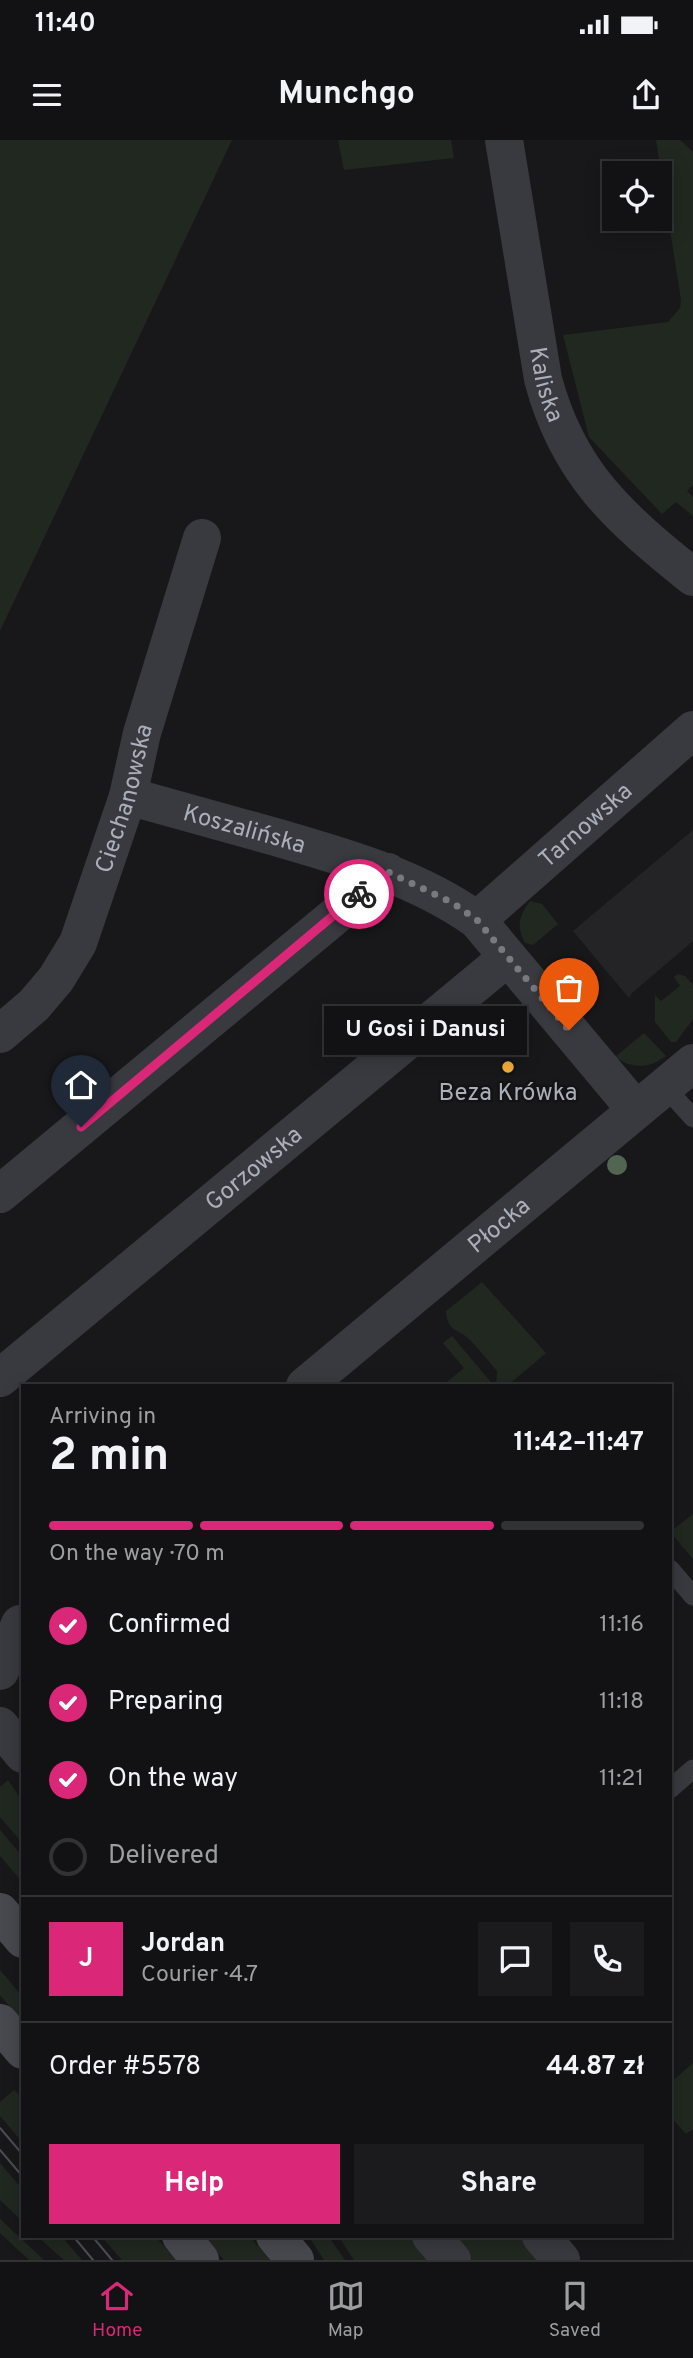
<!DOCTYPE html>
<html lang="en">
<head>
<meta charset="utf-8">
<style>
  body { margin:0; font-family:Overpass,sans-serif; background:#1b1b1d; color:#f1f3f6; height:100vh; display:flex; flex-direction:column; font-size:26px; white-space:nowrap }
  * { box-sizing:border-box; margin:0 }
  p { font-size:23px; color:#9c9ea0 }
  .icon { flex:none; width:38px; height:38px; fill:none; stroke:currentColor; stroke-width:2; stroke-linecap:round; stroke-linejoin:round }
  .map { position:relative; flex:1; overflow:hidden }
  .panel { position:absolute; left:21px; top:1244px; width:651px; height:854px; display:flex; flex-direction:column; background:#121214; border-radius:0px; box-shadow:0 4px 18px #0003,0 0 0 2px #313234 }
  .panel>* { flex:none }
  .buttons { position:absolute; left:602px; top:21px; display:grid; gap:14px }
  .buttons a { display:grid; place-items:center; width:70px; height:70px; border-radius:0px; background:#121214; box-shadow:0 4px 18px #0003,0 0 0 2px #313234; font-size:35px }
  .pin { position:absolute; display:grid; place-items:center; width:60px; height:60px; color:#fff; margin:-72px -30px; border-radius:50% 50% 50% 0; rotate:-45deg; box-shadow:0 0 7px #0007 }
  .pin .icon { rotate:45deg }
  .courier { position:absolute; display:grid; place-items:center; width:70px; height:70px; margin:-35px; border:5px solid #db2777; border-radius:50%; background:#fff; color:#222; box-shadow:0 2px 9px #0007 }
  .bubble { position:absolute; height:49px; border-radius:0px; background:#121214; box-shadow:0 4px 18px #0003,0 0 0 2px #313234; font-size:23px; font-weight:700; line-height:49px; text-align:center }
  .overview em { font-style:normal; font-weight:700 }
  .overview div { display:flex; flex-direction:column-reverse }
  .overview { display:flex; align-items:center; justify-content:space-between; height:119px; padding:0 28px }
  h1 { font-size:46px; font-weight:700; line-height:52px }
  .bar { display:grid; grid-template-columns:repeat(4,1fr); gap:10px 7px; align-content:center; height:84px; padding:0 28px }
  .bar i { height:9px; border-radius:5px; background:#313234 }
  .bar .active { background:#db2777 }
  .bar p { grid-column:span 4 }
  .line { display:flex; align-items:center; gap:18px; padding:0 28px; border-top:2px solid #313234 }
  .line div { flex:1 }
  .round { display:grid; place-items:center; flex:none; width:74px; height:74px; border-radius:0px; background:#1b1b1d }
  ol { padding:0 28px; list-style:none }
  li { display:flex; align-items:center; gap:21px; height:77px }
  li p { margin-inline-start:auto }
  li .icon { padding:7px; border-radius:50%; background:#db2777; color:#fff; stroke-width:4 }
  li:last-child { color:#9c9ea0 }
  li i { width:38px; height:38px; border:4px solid #313234; border-radius:50% }
  .action { display:flex; gap:14px; margin-top:auto; padding:14px 28px }
  .action a { flex:1; height:80px; border-radius:0px; background:#db2777; color:#fff; font-size:28px; font-weight:700; line-height:80px; text-align:center }
  .action a+a { background:#1b1b1d; color:#f1f3f6 }
  .status { display:flex; justify-content:space-between; align-items:center; height:49px; padding:0 35px; background:#121214; direction:ltr }
  .status svg { height:19px; fill:currentColor }
  header { display:flex; justify-content:space-between; align-items:center; height:91px; padding:0 28px; background:#121214; font-size:32px; font-weight:700 }
  .tabs { display:flex; justify-content:space-around; align-items:center; height:98px; border-top:2px solid #313234; background:#121214; font-size:19px; color:#9c9ea0 }
  .tabs a { display:grid; justify-items:center; gap:4px }
  .tabs .active { color:#db2777 }
  .map>svg:first-child { display:block }
</style>
</head>
<body>
<div class="status"><b>11:40</b><svg viewBox="0 0 49 12"><path d="M0 12V9h3v3zM5 12V6h3v6zM10 12V3h3v9zM15 12V0h3v12zM26 1h20v11H26zM47 4h2v5h-2z"/></svg></div>
<header><svg class="icon" aria-label="menu" viewBox="0 0 24 24"><path d="M4 6h16M4 12h16M4 18h16"/></svg>Munchgo<svg class="icon" aria-label="share" viewBox="0 0 24 24"><path d="M12 15V3M7 8l5-5 5 5M5 13v7h14v-7"/></svg></header>
<div class="map">
<svg width="693" height="2120" viewBox="0 0 693 2120">
  <rect width="100%" height="100%" fill="#18181a"/>
  <path fill="#242427" d="M693,690V801L632,853L629,858L573,791Z"/>
  <g fill="#202820">
    <path d="M0,0H232L0,491Z"/>
    <path d="M338,0H451L454,18L344,30Z"/>
    <path d="M656,0H680L693,12V345L687,351L693,357V376L676,362L662,374L589,297L563,195L668,182L680,168L681,160Z"/>
    <path d="M530,761L542,764L558,784L533,805L525,803C516,786 519,776 530,761Z"/>
    <path d="M678,834L685,836L693,845V879L676,902H671L655,882V855L661,861L680,846L674,837Z"/>
    <path d="M644,893L666,916C649,929 632,929 615,917Z"/>
    <path d="M482,1142L546,1213L507,1246H496L497,1231C488,1221 480,1210 470,1200C460,1189 447,1193 446,1171Z"/>
    <path d="M452,1196L490,1241V1246H442L464,1228L443,1203Z"/>
    <path d="M693,1374V1419L670,1392Z"/>
    <path d="M8,1640L23,1662V1704L0,1677V1647Z"/>
    <path d="M0,1690L23,1717V1743L0,1716Z"/>
    <path d="M0,1830L23,1857V1882L0,1855Z"/>
    <path d="M693,1923V1989L686,1994L670,1976V1943Z"/>
    <path d="M14,1950L23,1958V2003L0,1976V1962Z"/>
    <path d="M0,2023L23,2050V2082L0,2060Z"/>
    <path d="M0,2079L44,2120H29L0,2093Z"/>
    <path d="M38,2097H62L82,2120H64Z"/>
    <path d="M102,2097H156L176,2120H122Z"/>
    <path d="M204,2097H250L270,2120H224Z"/>
    <path d="M309,2097H329L345,2120H324Z"/>
    <path d="M339,2097H413L433,2120H354Z"/>
    <path d="M452,2097H522L542,2120H472Z"/>
  </g>
  <g fill="none" stroke-linecap="round" stroke-linejoin="round">
    <g stroke="#393a3f" stroke-width="19">
      <path d="M665,947L693,978"/>
      <path d="M670,1429L693,1456"/>
      <path d="M670,1649L693,1629"/>
    </g>
    <g stroke="#393a3f" stroke-width="38">
      <path id="s1" d="M504,0L543,239C568,334 620,378 693,437"/>
      <path id="s2" d="M128,656C179,670 229,684 279,698C348,718 418,738 477,780L636,970"/>
      <path id="s3" d="M477,780L693,590"/>
      <path id="s4" d="M0,894L34,865L56,839L78,803L128,656L142,593L202,398"/>
      <path d="M0,1054L388,732"/>
      <path id="s5" d="M0,1238L508,817"/>
      <path id="s6" d="M305,1246L693,923"/>
      <path d="M0,1531L20,1484"/>
      <path d="M0,1586L23,1614"/>
      <path d="M431,2096L452,2120"/>
      <path d="M541,2096L561,2120"/>
    </g>
    <g stroke="#47494f" stroke-width="38">
      <path d="M0,1772L23,1799"/>
      <path d="M0,1883L23,1910"/>
      <path d="M181,2096L200,2120"/>
      <path d="M275,2096L295,2120"/>
    </g>
    <g stroke="#4c4e54" stroke-width="2">
      <path d="M0,1988L23,2015"/>
      <path d="M0,2010L23,2037"/>
      <path d="M73,2096L93,2120"/>
      <path d="M92,2096L112,2120"/>
    </g>
  </g>
  <circle fill="#526553" cx="617" cy="1025" r="10"/>
  <g fill="none" stroke-linecap="round" stroke-linejoin="round">
    <path stroke="#777a81" stroke-width="7" stroke-dasharray="0 12.6" d="M359,754L388,732L453,763L477,780L569,890"/>
    <path stroke="#db2777" stroke-width="9" d="M81,987L359,754"/>
  </g>
  <circle fill="#efac3a" stroke="#131315" stroke-width="2.5" cx="508" cy="927" r="7"/>
  <g text-anchor="middle" stroke-width="5" stroke-linejoin="round" paint-order="stroke">
    <g font-size="24" fill="#aaafb9" stroke="#131315">
      <text dy="8" stroke="none"><textPath href="#s1" startOffset="248">Kaliska</textPath></text>
      <text dy="8" stroke="none"><textPath href="#s4" startOffset="273">Ciechanowska</textPath></text>
      <text dy="8" stroke="none"><textPath href="#s3" startOffset="144">Tarnowska</textPath></text>
      <text dy="8" stroke="none"><textPath href="#s2" startOffset="121">Koszalińska</textPath></text>
      <text dy="8" stroke="none"><textPath href="#s5" startOffset="329">Gorzowska</textPath></text>
      <text dy="8" stroke="none"><textPath href="#s6" startOffset="252">Płocka</textPath></text>
    </g>
    <g font-size="24" fill="#aaafb9" stroke="#131315">
      <text x="508" y="960">Beza Krówka</text>
    </g>
  </g>
</svg>
<div class="buttons">
<a><svg class="icon" aria-label="locate" viewBox="0 0 24 24"><circle cx="12" cy="12" r="6"/><path d="M12 2v4M12 18v4M2 12h4M18 12h4"/></svg></a>
</div>
<div class="pin" style="left:569px;top:890px;background:#ea580c"><svg class="icon" aria-label="bag" viewBox="0 0 24 24"><path d="M5 8h14l-1 12H6zM9 8a3 3 0 0 1 6 0"/></svg></div>
<div class="pin" style="left:81px;top:987px;background:#1f2937"><svg class="icon" aria-label="home" viewBox="0 0 24 24"><path d="M3 11l9-7 9 7M6 9v11h12V9"/></svg></div>
<div class="courier" style="left:359px;top:754px"><svg class="icon" aria-label="bike" viewBox="0 0 24 24"><circle cx="6" cy="16" r="4"/><circle cx="18" cy="16" r="4"/><path d="M6 16l4-8h5l3 8M10 8l3 8H6M13 5h3"/></svg></div>
<div class="bubble" style="left:324px;top:866px;width:203px">U Gosi i Danusi</div>
<section class="panel">
<div class="overview"><div><h1>2 min</h1><p>Arriving in</p></div><em>11:42–11:47</em></div>
<div class="bar"><i class="active"></i><i class="active"></i><i class="active"></i><i></i><p>On the way · 70 m</p></div>
<ol>
<li><svg class="icon" aria-label="check" viewBox="0 0 24 24"><path d="M5 12l5 5 9-10"/></svg>Confirmed<p>11:16</p></li>
<li><svg class="icon" aria-label="check" viewBox="0 0 24 24"><path d="M5 12l5 5 9-10"/></svg>Preparing<p>11:18</p></li>
<li><svg class="icon" aria-label="check" viewBox="0 0 24 24"><path d="M5 12l5 5 9-10"/></svg>On the way<p>11:21</p></li>
<li><i></i>Delivered</li>
</ol>
<div class="line" style="height:126px"><b class="round" style="background:#db2777;color:#fff">J</b><div><b>Jordan</b><p>Courier · 4.7</p></div><a class="round"><svg class="icon" aria-label="chat" viewBox="0 0 24 24"><path d="M4 5h16v11H9l-5 4z"/></svg></a><a class="round"><svg class="icon" aria-label="phone" viewBox="0 0 24 24"><path d="M5 4h4l2 5-3 2q2 4 5 5l2-3 5 2v4C11 20 4 13 5 4z"/></svg></a></div>
<div class="line" style="height:91px"><div>Order #5578</div><b>44.87 zł</b></div>
<div class="action"><a>Help</a><a>Share</a></div>
</section>
</div>
<nav class="tabs">
<a class="active"><svg class="icon" aria-label="home" viewBox="0 0 24 24"><path d="M3 11l9-7 9 7M6 9v11h12V9"/></svg>Home</a>
<a><svg class="icon" aria-label="map" viewBox="0 0 24 24"><path d="M3 6l6-2 6 2 6-2v14l-6 2-6-2-6 2zM9 4v14M15 6v14"/></svg>Map</a>
<a><svg class="icon" aria-label="saved" viewBox="0 0 24 24"><path d="M7 4h10v16l-5-4-5 4z"/></svg>Saved</a>
</nav>
</body>
</html>
